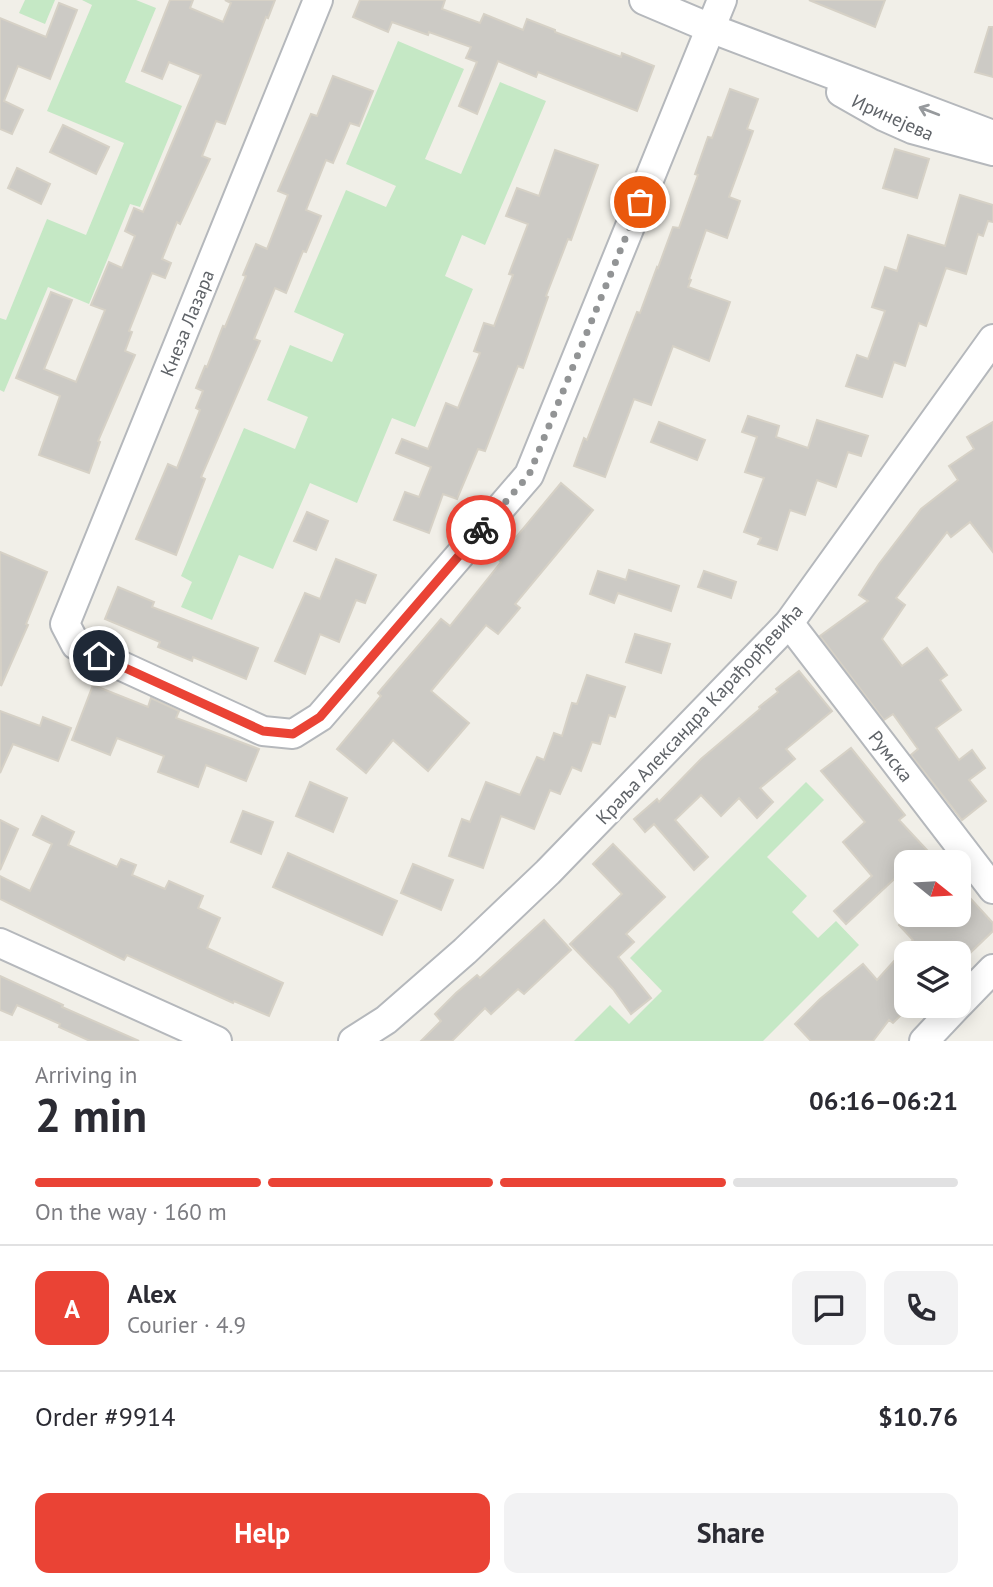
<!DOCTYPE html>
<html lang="en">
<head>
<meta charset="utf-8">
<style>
  body { margin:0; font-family:"PT Sans",sans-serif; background:#f2f2f3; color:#2b2b33; height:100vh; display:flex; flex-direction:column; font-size:26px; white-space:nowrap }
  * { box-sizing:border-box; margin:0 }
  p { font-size:23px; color:#7c7c81 }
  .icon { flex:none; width:38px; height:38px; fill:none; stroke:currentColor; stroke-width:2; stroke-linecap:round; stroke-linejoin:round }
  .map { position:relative; height:1041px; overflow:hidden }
  .sheet { display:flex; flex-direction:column; background:#fff; flex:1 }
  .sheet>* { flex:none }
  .needle { width:46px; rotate:108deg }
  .tools { position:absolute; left:894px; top:850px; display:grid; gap:14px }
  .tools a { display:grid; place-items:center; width:77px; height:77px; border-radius:14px; background:#fff; box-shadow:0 4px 18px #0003; font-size:35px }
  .pin { position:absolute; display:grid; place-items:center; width:60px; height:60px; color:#fff; margin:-30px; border:4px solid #fff; border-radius:50%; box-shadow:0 2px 7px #0007 }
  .courier { position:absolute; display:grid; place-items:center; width:70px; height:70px; margin:-35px; border:5px solid #ea4335; border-radius:50%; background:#fff; color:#222; box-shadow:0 2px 9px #0007 }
  .head em { font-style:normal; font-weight:800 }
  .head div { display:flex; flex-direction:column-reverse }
  .head { display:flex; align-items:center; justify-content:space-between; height:119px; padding:0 35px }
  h1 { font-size:46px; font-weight:800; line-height:52px }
  .bar { display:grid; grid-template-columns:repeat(4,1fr); gap:10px 7px; align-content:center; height:84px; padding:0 35px }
  .bar i { height:9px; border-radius:5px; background:#e1e1e2 }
  .bar .on { background:#ea4335 }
  .bar p { grid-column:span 4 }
  .line { display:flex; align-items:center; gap:18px; padding:0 35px; border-top:2px solid #e1e1e2 }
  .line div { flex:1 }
  .round { display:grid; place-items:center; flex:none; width:74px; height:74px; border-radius:14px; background:#f2f2f3 }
  .cta { display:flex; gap:14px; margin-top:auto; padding:14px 35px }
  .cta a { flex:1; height:80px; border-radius:14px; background:#ea4335; color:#fff; font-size:28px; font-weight:800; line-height:80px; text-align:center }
  .cta a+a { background:#f2f2f3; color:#2b2b33 }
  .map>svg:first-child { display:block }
</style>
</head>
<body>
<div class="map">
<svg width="993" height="1041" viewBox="0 0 993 1041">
  <rect width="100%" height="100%" fill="#f1efe8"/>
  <g fill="#c5e8c5">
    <path d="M25,0H55L45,24L19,13Z"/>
    <path d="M82,0H136L156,8L125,82L182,106L140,207L130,204L89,304L48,287L4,392L0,390V318L6,320L47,219L86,235L124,143L47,111L92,5Z"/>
    <path d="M398,41L464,69L425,159L461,174L500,82L546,101L485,245L462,235L445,276L473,289L415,427L392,418L357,503L310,483L273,569L239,555L212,620L181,607L192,582L181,576L244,428L295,449L308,417L267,400L290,345L332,362L344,334L294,312L346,190L386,207L396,186L346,164Z"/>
    <path d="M806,782L824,800L767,857L807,896L792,912L818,938L836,921L859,945L763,1041H574L610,1005L629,1024L662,991L630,958Z"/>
  </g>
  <g fill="#cccac5" stroke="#d6d1c6" stroke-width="2">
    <path d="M170,0H193L190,8L223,22L231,3L225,0H275L268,18L266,17L225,124L216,121L202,156L210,159L180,224L177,222L162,259L171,263L165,278L152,273L129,331L132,332L125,351L135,355L98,441L100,442L89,473L39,455L60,396L16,378L51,292L72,300L44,369L76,382L105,310L91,305L109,262L122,268L135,236L125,231L134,208L143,212L201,75L169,62L162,79L142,71Z"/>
    <path d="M360,0H445L442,9L480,23L484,14L523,30L527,19L555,30V32L621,57L622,53L654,66L637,111L538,72L536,77L498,61L477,114L459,106L477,62L466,58L471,47L429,32L428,35L392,22L388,32L353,17Z"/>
    <path d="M809,0H885L875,27Z"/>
    <path d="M59,3L77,10L50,79L18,66L4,101L23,110L12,134L0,129V18L46,37Z"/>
    <path d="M989,27H993V77L975,72Z"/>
    <path d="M333,76L373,91L359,126L350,123L333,163L326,160L306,210L321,216L306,252L303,251L286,293L275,288L254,339L260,341L201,477L205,479L176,555L136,539L168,464L177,468L200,410L196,408L203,391L196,388L205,366L207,367L223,326L225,327L246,276L243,275L256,244L267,249L288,195L278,191L311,114L317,116Z"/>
    <path d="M730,89L758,99L747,129L753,131L729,197L740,201L727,238L706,230L689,279L691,280L688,287L730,302L709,361L673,346L651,405L634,399L605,477L574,466L584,438L587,440L637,312L640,313L657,267L658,268L673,227L679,228L698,175L695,174L708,137L712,138Z"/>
    <path d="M63,125L109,147L96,174L50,152Z"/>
    <path d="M895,149L929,159L917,198L883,188Z"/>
    <path d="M555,150L598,165L571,240L568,239L546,296L548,297L523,368L518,366L485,451L478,449L457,499L443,494L429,533L394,520L405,492L419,497L431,467L396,453L402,439L428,449L446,403L458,408L480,353L474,351L484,323L494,326L513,275L509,274L528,224L506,216L517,188L539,196Z"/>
    <path d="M17,168L50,184L41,204L8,188Z"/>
    <path d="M960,195L993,205V222L988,221L983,236L978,234L966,274L946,268L926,326L919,323L905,366L894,362L882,397L846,386L857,355L868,359L885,311L872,307L885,267L897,271L908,235L945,246Z"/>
    <path d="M748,416L779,426L776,437L808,448L817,420L868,436L861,456L848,452L836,487L817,480L805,515L790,510L777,550L758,544L761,538L744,532L764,478L745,472L757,437L742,432Z"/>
    <path d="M659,422L705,440L697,460L651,442Z"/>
    <path d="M993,422V552L970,522L951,537L947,532L896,598L905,605L882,639L902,666L927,648L947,675L940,680L961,710L936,728L959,760L972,750L985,768L969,780L986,801L962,820L911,755L918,749L893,714L884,720L820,636L868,601L859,595L879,564L921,509L958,480L949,466L974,449L967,437Z"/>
    <path d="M561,483L593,510L515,604L520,608L498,634L486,625L431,691L469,723L428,771L393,740L366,773L337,749L381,696L378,693L441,619L450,626L501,562L498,559Z"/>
    <path d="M307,512L328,521L316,550L294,541Z"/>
    <path d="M0,552L47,572L26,624L28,625L1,686Z"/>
    <path d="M336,559L376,575L365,603L356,600L339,642L320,634L305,674L275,661L305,593L320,599Z"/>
    <path d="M629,570L679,586L671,611L618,593L614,603L590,594L598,571L626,580Z"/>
    <path d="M704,571L736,582L731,598L698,587Z"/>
    <path d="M118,587L154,602L152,607L258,648L246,679L193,657L192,661L158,647L160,642L105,619Z"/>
    <path d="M635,634L670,644L661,673L626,662Z"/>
    <path d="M799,671L832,711L786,749L795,759L760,788L773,802L757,818L739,798L721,816L701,795L675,820L708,857L694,870L654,824L645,832L634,819L657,799L659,802L701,759L760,709L759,707L778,692L776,689Z"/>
    <path d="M587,675L625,687L615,717L609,715L600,744L592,742L581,771L572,767L560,794L550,790L534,829L501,816L483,868L449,856L462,819L470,822L486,782L520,795L537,757L544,760L554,733L562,736L572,703L577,704Z"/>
    <path d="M93,685L148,707L151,698L179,711L176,718L259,749L246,781L206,765L198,787L158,772L164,756L117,738L110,755L72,740Z"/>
    <path d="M0,711L40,726L43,717L71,728L58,761L13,744L0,773Z"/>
    <path d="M851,748L905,815L899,820L939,863H906V868L846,924L834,911L872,876L843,842L865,822L821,771Z"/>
    <path d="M310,782L347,798L333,832L296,816Z"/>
    <path d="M243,811L273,822L261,854L231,842Z"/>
    <path d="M42,816L74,832L68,845L117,867L121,859L136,865L132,875L165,889L169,881L203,896L198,908L220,918L207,948L283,983L269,1016L234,1001L233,1003L127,955L124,960L0,899V876L30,891L52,844L33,835Z"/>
    <path d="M0,820L18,829L0,870Z"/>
    <path d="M613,844L665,897L626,934L634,942L618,957L651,998L631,1014L613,989L570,944L622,894L593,864Z"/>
    <path d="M288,853L397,901L382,935L273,887Z"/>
    <path d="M413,864L453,880L441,910L401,893Z"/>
    <path d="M959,886L993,923V931L968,955L965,952L962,954H906V1010L893,1023L889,1020L873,1041H811L795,1024L820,999L863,964L877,980L913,940L899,925L910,915H959Z"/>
    <path d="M544,920L571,950L524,994L518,989L491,1014L485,1008L452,1041H421L441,1021L435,1014L456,993L477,975L480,978Z"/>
    <path d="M0,976L63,1005L62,1007L139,1041H90L59,1027L60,1024L17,1005L12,1015L0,1010Z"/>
  </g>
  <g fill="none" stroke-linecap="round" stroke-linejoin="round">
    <defs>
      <g id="minor">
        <path d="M318,0L65,624L76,645L263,731L293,734L320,717L529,475L722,0"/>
        <path d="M644,0L710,28L993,135"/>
        <path d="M841,92L885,117L912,129L993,151"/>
        <path d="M789,623L993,889"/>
        <path d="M0,943L217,1041"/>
        <path d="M959,1004L993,969"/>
        <path d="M353,1041L386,1020L465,951L548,872L789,623L993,339"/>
        <path d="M924,1041L957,1006"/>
      </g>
    </defs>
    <use href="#minor" stroke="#b5b8bc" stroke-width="32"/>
    <use href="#minor" stroke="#fff" stroke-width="28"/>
  </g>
  <defs><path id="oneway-shaft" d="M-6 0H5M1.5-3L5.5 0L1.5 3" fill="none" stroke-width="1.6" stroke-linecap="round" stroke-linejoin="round" transform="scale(1.75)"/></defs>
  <use stroke="#979a9d" href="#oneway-shaft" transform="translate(929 111) rotate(-159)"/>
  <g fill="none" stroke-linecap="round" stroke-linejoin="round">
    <path stroke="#929495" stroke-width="7" stroke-dasharray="0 12.6" d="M481,530L529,475L640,202"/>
    <path stroke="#ea4335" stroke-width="9" d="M99,656L263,731L293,734L320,717L481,530"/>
  </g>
  <g text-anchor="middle" stroke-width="6" stroke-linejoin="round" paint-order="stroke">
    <g font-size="19" fill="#5f6368" stroke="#fff">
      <text transform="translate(893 117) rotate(24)" y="7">Иринејева</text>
      <text transform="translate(187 323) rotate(-68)" y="7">Кнеза Лазара</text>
      <text transform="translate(699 714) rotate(-47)" y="7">Краља Александра Карађорђевића</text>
      <text transform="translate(891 756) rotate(52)" y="7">Румска</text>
    </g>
  </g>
</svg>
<div class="tools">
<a><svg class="needle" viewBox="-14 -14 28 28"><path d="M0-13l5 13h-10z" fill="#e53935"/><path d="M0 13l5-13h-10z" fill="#7c7c81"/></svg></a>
<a><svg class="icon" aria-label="layers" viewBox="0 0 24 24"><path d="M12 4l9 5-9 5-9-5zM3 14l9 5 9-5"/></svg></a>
</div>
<div class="pin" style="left:640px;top:202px;background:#ea580c"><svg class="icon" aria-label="bag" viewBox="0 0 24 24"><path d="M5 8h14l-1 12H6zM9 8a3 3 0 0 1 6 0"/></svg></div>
<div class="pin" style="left:99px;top:656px;background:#1f2937"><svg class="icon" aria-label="home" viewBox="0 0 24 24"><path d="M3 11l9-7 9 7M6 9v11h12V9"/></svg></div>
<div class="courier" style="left:481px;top:530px"><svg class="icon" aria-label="bike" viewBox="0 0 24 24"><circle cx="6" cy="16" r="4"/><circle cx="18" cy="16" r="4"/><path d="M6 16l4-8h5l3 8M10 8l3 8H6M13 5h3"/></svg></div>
</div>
<section class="sheet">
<div class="head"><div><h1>2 min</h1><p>Arriving in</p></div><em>06:16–06:21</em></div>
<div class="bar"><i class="on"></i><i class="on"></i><i class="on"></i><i></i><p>On the way · 160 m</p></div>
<div class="line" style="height:126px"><b class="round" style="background:#ea4335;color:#fff">A</b><div><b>Alex</b><p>Courier · 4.9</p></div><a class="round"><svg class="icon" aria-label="chat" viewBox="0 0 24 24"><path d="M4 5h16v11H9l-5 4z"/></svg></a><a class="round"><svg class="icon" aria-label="phone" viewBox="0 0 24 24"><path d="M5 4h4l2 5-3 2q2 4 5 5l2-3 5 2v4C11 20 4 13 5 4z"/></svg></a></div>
<div class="line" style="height:91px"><div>Order #9914</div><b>$10.76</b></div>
<div class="cta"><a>Help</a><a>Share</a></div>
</section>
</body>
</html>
